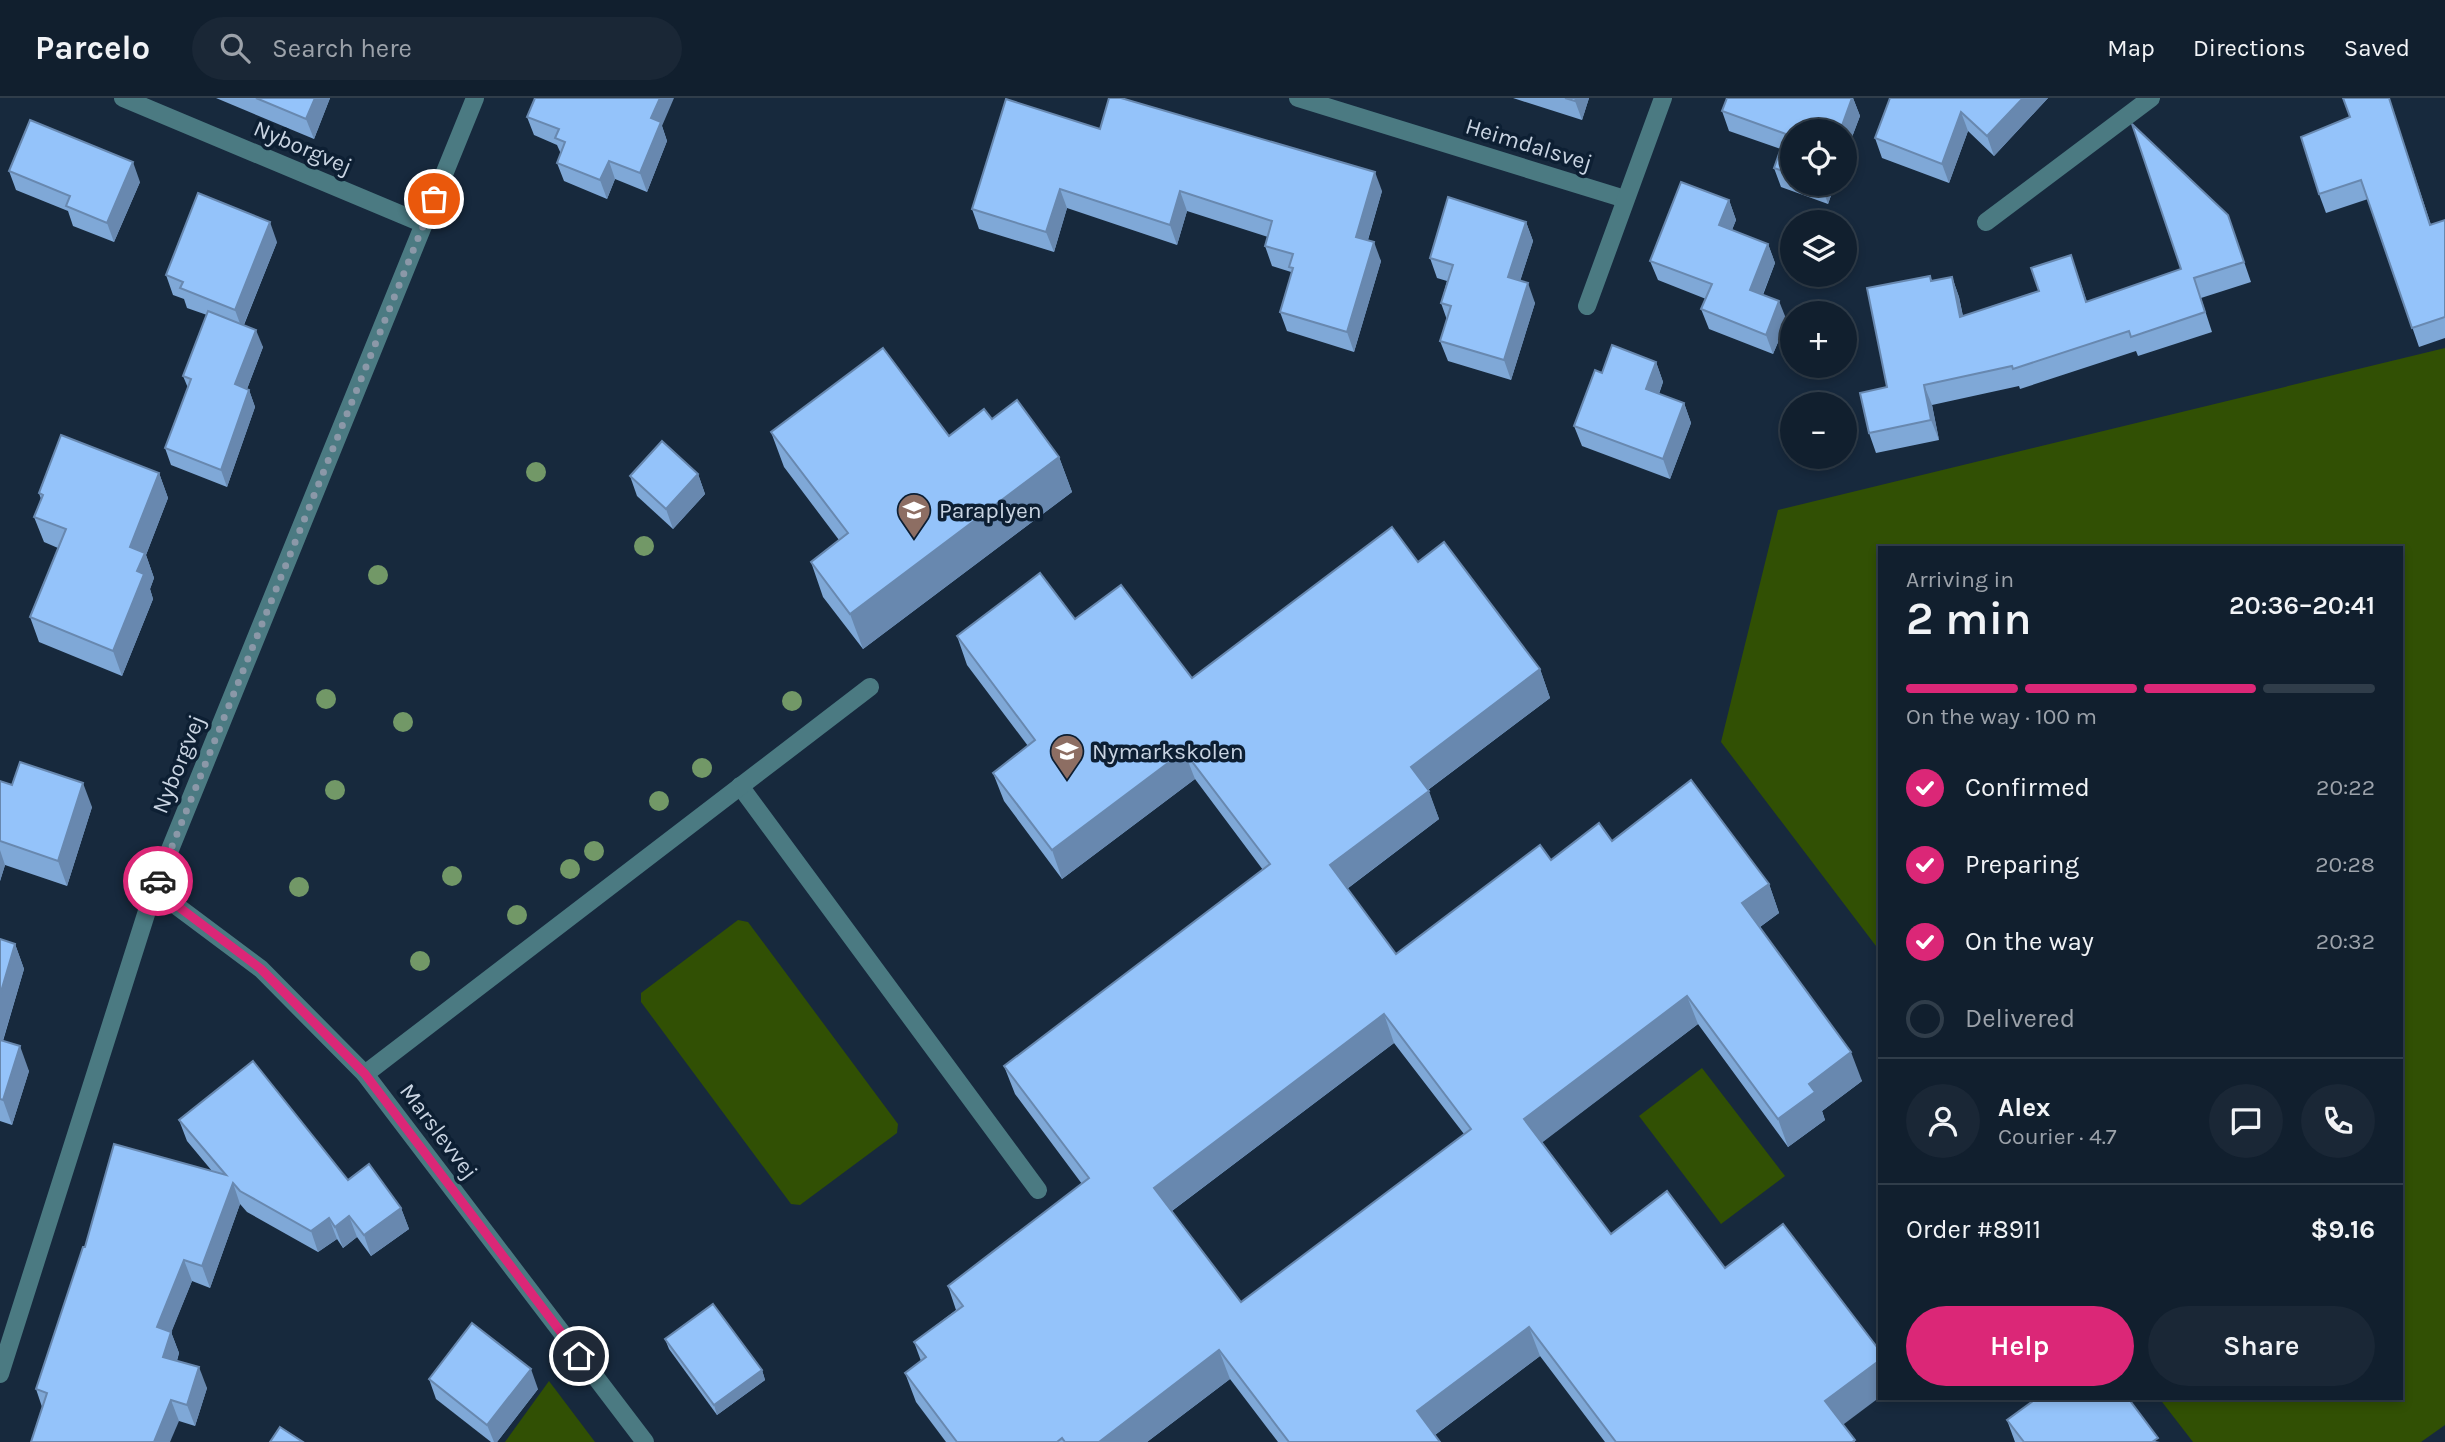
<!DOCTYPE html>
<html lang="en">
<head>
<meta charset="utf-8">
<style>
  body { margin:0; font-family:Karla,sans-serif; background:#1a2736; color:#f1f3f6; height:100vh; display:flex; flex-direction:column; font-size:26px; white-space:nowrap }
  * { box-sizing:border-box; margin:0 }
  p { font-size:23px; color:#9ca2aa }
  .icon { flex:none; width:38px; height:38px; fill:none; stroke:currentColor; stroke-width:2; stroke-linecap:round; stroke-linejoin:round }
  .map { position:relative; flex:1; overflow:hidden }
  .sheet { position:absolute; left:1878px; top:448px; width:525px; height:854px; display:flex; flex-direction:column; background:#111f2e; border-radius:0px; box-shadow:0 4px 10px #0003,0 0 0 2px #303d4a }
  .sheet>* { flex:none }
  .controls { position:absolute; left:1780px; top:21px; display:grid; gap:14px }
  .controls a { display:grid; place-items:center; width:77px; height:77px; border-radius:50%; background:#111f2e; box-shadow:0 4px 10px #0003,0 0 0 2px #303d4a; font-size:35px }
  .pin { position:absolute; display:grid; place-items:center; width:60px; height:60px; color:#fff; margin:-30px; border:4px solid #fff; border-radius:50%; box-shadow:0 2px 7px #0007 }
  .courier { position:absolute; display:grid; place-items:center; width:70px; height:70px; margin:-35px; border:5px solid #db2777; border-radius:50%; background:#fff; color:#222; box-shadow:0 2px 9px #0007 }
  .headline em { font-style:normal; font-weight:600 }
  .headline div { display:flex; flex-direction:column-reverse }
  .headline { display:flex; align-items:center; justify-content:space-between; height:119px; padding:0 28px }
  h1 { font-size:46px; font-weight:600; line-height:52px }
  .bar { display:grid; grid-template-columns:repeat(4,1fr); gap:10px 7px; align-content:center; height:84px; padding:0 28px }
  .bar i { height:9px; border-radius:5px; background:#303d4a }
  .bar .active { background:#db2777 }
  .bar p { grid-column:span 4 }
  .line { display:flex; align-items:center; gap:18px; padding:0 28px; border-top:2px solid #303d4a }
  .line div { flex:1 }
  .round { display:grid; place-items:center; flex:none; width:74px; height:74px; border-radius:37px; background:#1a2736 }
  ol { padding:0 28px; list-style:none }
  li { display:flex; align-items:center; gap:21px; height:77px }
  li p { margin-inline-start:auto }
  li .icon { padding:7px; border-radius:50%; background:#db2777; color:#fff; stroke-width:4 }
  li:last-child { color:#9ca2aa }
  li i { width:38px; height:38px; border:4px solid #303d4a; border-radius:50% }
  .primary-button { display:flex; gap:14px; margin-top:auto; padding:14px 28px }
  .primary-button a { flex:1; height:80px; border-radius:42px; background:#db2777; color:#fff; font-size:28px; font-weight:600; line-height:80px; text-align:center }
  .primary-button a+a { background:#1a2736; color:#f1f3f6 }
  header { display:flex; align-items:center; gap:42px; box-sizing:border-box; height:98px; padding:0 35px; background:#111f2e; border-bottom:2px solid #303d4a }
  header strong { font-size:33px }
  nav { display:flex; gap:38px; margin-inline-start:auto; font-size:24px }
  .search { width:490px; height:63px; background:#1a2736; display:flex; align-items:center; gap:18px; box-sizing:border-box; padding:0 24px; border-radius:38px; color:#9ca2aa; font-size:26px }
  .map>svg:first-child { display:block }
</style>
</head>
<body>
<header>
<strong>Parcelo</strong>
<div class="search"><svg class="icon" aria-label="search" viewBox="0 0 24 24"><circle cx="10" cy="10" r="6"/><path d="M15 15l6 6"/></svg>Search here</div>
<nav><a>Map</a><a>Directions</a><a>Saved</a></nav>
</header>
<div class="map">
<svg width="2445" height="1344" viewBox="0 0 2445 1344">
  <rect width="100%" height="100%" fill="#17293d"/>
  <g fill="#315004">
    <path d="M2445,250V1327L2421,1344H2193L2159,1300H2401V450H1880L1879,852L1721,644L1778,412Z"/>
    <path d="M738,822L748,824L898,1026L897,1035L800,1107L791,1106L641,904V895Z"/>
    <path d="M1702,970L1785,1078L1721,1126L1639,1018Z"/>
    <path d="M549,1283L595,1344H505Z"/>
  </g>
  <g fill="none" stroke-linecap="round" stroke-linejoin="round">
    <g stroke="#4b7a82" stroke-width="18">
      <path d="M123,0L424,126"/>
      <path d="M1298,0L1625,101"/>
      <path d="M1986,124L2151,0"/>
      <path d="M1587,208L1663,0"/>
      <path d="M740,688L1038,1092"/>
      <path d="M154,791L261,871L365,976L645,1344"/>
      <path d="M365,976L870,589"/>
      <path d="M0,1276L154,791L475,0"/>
    </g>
  </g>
  <g fill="#729867">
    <circle cx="536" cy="374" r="10"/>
    <circle cx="644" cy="448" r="10"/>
    <circle cx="378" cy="477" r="10"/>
    <circle cx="326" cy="601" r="10"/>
    <circle cx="792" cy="603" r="10"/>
    <circle cx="403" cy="624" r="10"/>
    <circle cx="702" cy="670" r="10"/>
    <circle cx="335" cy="692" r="10"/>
    <circle cx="659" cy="703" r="10"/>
    <circle cx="594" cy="753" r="10"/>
    <circle cx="570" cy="771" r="10"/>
    <circle cx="452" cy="778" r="10"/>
    <circle cx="299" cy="789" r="10"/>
    <circle cx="517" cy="817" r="10"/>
    <circle cx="420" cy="863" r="10"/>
  </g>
  <g fill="#7fa8d7" fill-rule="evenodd">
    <path d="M216,0H330L314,41Z"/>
    <path d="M1513,0H1589L1582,22Z"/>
    <path d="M1727,0H1853L1860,18L1844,60V33H1792V86H1835L1828,106L1781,89L1774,70L1781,51L1729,33L1722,13Z"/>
    <path d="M1890,0H2048L1994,58L1968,33L1949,85L1882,60L1875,40Z"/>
    <path d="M2343,0H2389L2431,127L2445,122V240L2419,249L2368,101L2326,115L2319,96L2350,19Z"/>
    <path d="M527,19L662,28L667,43L647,94L615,81L607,101L564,83L557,65L561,56L557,47L534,37Z"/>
    <path d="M1100,31L1382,93L1368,142L1381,163L1354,254L1287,233L1280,214L1292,176L1291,174L1272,168L1265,148L1268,139L1187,113L1177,147L1067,110L1054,154L979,131L972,111Z"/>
    <path d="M9,73L140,84L114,144L73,128L68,113L16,92Z"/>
    <path d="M1729,102L1736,122L1732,132L1768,146L1775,165L1763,197L1787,223L1773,256L1709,231L1701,211L1706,201L1658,182L1650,163Z"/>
    <path d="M2228,117L2251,184L2201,200L2212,234L2138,258L2136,253L2020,291L2019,288L1932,307L1939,342L1876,355L1869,335L1930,178L1932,183L1952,179L1959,199L1963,218L2039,193L2071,157L2087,204L2181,171Z"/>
    <path d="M1526,124L1533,143L1520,183L1535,205L1511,282L1448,263L1440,243L1447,222L1441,205L1447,183L1437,180L1430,160Z"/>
    <path d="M277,144L244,227L263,249L247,291L249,292L255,309L227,389L171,367L165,350L188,290L183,278L207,217L187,210L184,201L173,197L166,177Z"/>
    <path d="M1656,264L1663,284L1659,296L1684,305L1691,325L1670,381L1582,348L1574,328L1602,275Z"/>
    <path d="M992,321L1059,359L1072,394L863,551L823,499L811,464L839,442L784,369L771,334L949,338Z"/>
    <path d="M159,375L168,400L146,457L154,480L150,491L153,501L122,578L39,544L30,519L58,450L44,444L34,419L41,401L39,395Z"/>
    <path d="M698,376L705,396L673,431L637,398L630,378Z"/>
    <path d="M1418,464L1540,571L1550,600L1428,692L1439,721L1347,791L1396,856L1551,762L1612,743L1769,786L1779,815L1760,829L1862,983L1822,1013L1825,1022L1788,1049L1698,926L1542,1044L1611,1136L1843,1326L1855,1344H1605L1540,1258L1435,1337L1440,1344H1278L1230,1281L1147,1344H946L916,1304L905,1275L921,1263L914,1244L956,1212L948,1188L1082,1086L1015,996L1004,968L1263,772L1195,681L1062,781L1004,703L993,675L1028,648L967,567L957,538L1075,521L1192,580ZM1394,945L1464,1036L1241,1204L1172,1113Z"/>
    <path d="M0,683L92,709L67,788L5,767L0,783Z"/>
    <path d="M0,841L15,846L24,871L3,943L29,973L12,1027L0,1023Z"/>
    <path d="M179,1022L348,1082L401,1110L409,1131L371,1158L357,1139L343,1150L337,1141L318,1154L247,1114L240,1106L210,1190L192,1183L171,1234L179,1255L177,1263L207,1290L195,1328L179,1323L42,1309L36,1291L85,1149L212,1073L187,1043Z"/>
    <path d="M665,1241L762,1272L765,1282L717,1317L669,1251Z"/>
    <path d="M429,1281L538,1291L497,1344H491L436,1301Z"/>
    <path d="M2007,1322L2160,1344H2015Z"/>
  </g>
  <g fill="#6888af">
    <path d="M315,0H330L314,41L306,21Z"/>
    <path d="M660,0H674L662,28L667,43L647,94L640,75L651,20Z"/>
    <path d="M1576,0H1589L1582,22L1575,3Z"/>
    <path d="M1852,0H1853L1860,18L1844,60V33H1840Z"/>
    <path d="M2023,0H2048L1994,58L1987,38Z"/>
    <path d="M1961,14L1968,33L1949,85L1942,66Z"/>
    <path d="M609,63L615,81L607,101L600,82Z"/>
    <path d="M133,64L140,84L114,144L107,125Z"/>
    <path d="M1375,74L1382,93L1363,158L1356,139Z"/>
    <path d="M1821,86H1835L1828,106Z"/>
    <path d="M1060,91L1067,110L1054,154L1046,134Z"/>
    <path d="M1180,93L1187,113L1177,147L1170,127Z"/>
    <path d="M1729,102L1736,122L1726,146L1719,127Z"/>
    <path d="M270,124L277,144L242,231L235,212Z"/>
    <path d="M1526,124L1533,143L1515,199L1508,179Z"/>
    <path d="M1374,144L1381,163L1354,254L1347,234Z"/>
    <path d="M1768,146L1775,165L1757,211L1750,192Z"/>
    <path d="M1952,179L1959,199L1967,239L1960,219Z"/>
    <path d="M1528,185L1535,205L1511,282L1504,262Z"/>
    <path d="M1779,203L1787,223L1773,256L1766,237Z"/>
    <path d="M256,232L263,249L242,304L235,286Z"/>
    <path d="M1656,264L1663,284L1653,311L1646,291Z"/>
    <path d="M1924,287L1932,307L1939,342L1931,322Z"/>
    <path d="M249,292L255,309L227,389L221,372Z"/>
    <path d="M1684,305L1691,325L1670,381L1663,361Z"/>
    <path d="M1059,359L1072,394L863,551L850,516Z"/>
    <path d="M159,375L168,400L146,457L154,480L150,491L153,501L122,578L113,553L130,449Z"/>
    <path d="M698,376L705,396L673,431L666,411Z"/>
    <path d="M1540,571L1550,600L1421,697L1411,669Z"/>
    <path d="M1184,653L1195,681L1062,781L1052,752Z"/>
    <path d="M83,685L92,709L67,788L58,763Z"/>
    <path d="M1429,693L1439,721L1340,796L1330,767Z"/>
    <path d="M0,752L5,767L0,783Z"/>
    <path d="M1769,786L1779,815L1753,834L1742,805Z"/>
    <path d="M15,846L24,871L0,952V897Z"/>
    <path d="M1687,898L1698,926L1535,1050L1524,1021Z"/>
    <path d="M1384,916L1394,945L1165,1118L1154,1090Z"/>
    <path d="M20,948L29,973L12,1027L3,1002Z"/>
    <path d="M1851,954L1862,983L1822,1013L1825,1022L1788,1049L1778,1021L1809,986Z"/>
    <path d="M233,1085L240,1106L210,1190L202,1168Z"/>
    <path d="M401,1110L409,1131L371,1158L364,1137Z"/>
    <path d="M349,1118L357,1139L343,1150L335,1129Z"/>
    <path d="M329,1120L337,1141L318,1154L311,1133Z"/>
    <path d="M184,1162L192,1183L165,1250L157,1229Z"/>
    <path d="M1529,1229L1540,1258L1428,1342L1417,1313Z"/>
    <path d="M171,1234L179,1255L171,1280L163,1259Z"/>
    <path d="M1219,1252L1230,1281L1147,1344H1099Z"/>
    <path d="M1880,1262V1299L1836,1332L1825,1303Z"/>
    <path d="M199,1269L207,1290L195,1328L187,1307Z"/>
    <path d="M531,1271L538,1291L497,1344H494L487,1327Z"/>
    <path d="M762,1272L765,1282L717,1317L714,1307Z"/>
    <path d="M171,1302L179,1323L170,1344H154Z"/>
  </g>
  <g fill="#94c3fa" stroke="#6888af" stroke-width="2" fill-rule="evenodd">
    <path d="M256,0H315L306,21Z"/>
    <path d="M535,0H660L651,20L661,24L640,75L609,63L600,82L557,65L565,44L555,40L559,31L527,19Z"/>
    <path d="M1109,0H1121L1375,74L1356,139L1374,144L1347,234L1280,214L1293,170L1289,169L1293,156L1265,148L1272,123L1180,93L1170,127L1060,91L1046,134L972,111L1006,1L1100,31Z"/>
    <path d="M1565,0H1576L1575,3Z"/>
    <path d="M1727,0H1852L1840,33H1792V76L1774,70L1786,36L1722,13Z"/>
    <path d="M1890,0H2023L1987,38L1961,14L1942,66L1875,40Z"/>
    <path d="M2343,0H2389L2430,127L2445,122V219L2412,230L2361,82L2319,96L2301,39L2350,19Z"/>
    <path d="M30,22L133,64L107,125L66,108L70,98L9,73Z"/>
    <path d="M2132,26L2228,117L2244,164L2194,180L2205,214L2131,239L2129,233L2013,271L2012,268L1924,287L1931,322L1869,335L1860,295L1887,289L1867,190L1930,178L1931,183L1952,179L1960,219L2039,193L2031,170L2071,157L2086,204L2181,171Z"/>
    <path d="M1681,84L1729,102L1719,127L1768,146L1750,192L1779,203L1766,237L1701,211L1712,186L1650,163Z"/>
    <path d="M198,95L270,124L235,212L180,190L183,184L166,177Z"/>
    <path d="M1448,99L1526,124L1508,179L1528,185L1504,262L1440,243L1451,208L1441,205L1453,167L1430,160Z"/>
    <path d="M208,213L256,232L235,286L249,292L221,372L165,350L191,281L183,278Z"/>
    <path d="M1612,247L1656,264L1646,291L1684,305L1663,361L1574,328L1595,272L1602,275Z"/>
    <path d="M883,250L949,338L984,311L992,321L1017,302L1059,359L850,516L811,464L848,435L771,334Z"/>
    <path d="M61,337L159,375L130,449L145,455L137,473L144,476L113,553L30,519L66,431L34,419L43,397L39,395Z"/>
    <path d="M662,343L698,376L666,411L630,378Z"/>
    <path d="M1392,429L1418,464L1444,444L1540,571L1411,669L1429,693L1330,767L1396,856L1540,747L1551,762L1599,725L1612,743L1691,682L1769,786L1742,805L1851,954L1809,986L1815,994L1778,1021L1687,898L1524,1021L1611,1136L1667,1093L1725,1170L1783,1126L1880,1253V1262L1825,1303L1855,1342L1852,1344H1616L1529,1229L1417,1313L1440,1344H1289L1219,1252L1099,1344H1065L1062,1340L1057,1344H957L905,1275L926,1259L914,1244L963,1208L948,1188L1089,1080L1004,968L1270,766L1184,653L1052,752L993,675L1035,642L957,538L1040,475L1075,521L1121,487L1192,580ZM1384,916L1471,1031L1241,1204L1154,1090Z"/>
    <path d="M20,664L83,685L58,763L0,743V683L12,687Z"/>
    <path d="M0,841L15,846L0,897Z"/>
    <path d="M0,942L20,948L3,1002L0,1001Z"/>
    <path d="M253,963L348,1082L369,1066L401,1110L364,1137L349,1118L335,1129L329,1120L311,1133L240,1093L233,1085L202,1168L184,1162L157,1229L171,1234L163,1259L199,1269L187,1307L171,1302L154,1344H31L47,1295L36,1291L83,1149H85L114,1046L226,1077L179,1022Z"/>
    <path d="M713,1206L762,1272L714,1307L665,1241Z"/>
    <path d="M472,1225L531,1271L487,1327L429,1281Z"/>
    <path d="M2037,1300H2128L2158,1340L2152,1344H2024L2007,1322Z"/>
    <path d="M280,1329L303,1344H270Z"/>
  </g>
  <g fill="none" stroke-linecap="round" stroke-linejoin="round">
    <path stroke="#8b98a8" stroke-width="7" stroke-dasharray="0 12.6" d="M158,783L434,101"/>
    <path stroke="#db2777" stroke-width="9" d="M158,783L155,791L261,871L365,976L579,1258"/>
  </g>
  <defs>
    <symbol id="school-pin" viewBox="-11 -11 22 30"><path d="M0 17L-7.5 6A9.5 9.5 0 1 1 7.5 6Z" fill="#8d6e63" stroke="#0d1f33"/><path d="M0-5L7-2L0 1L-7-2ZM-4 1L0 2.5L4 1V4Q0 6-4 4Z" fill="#fff"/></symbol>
  </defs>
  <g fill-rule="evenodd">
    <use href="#school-pin" x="895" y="393" width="38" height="52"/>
    <use href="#school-pin" x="1048" y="634" width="38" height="52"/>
  </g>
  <g text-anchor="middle" stroke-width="7" stroke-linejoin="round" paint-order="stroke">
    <g font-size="23" fill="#c9d4e2" stroke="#0d1f33">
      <text transform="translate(1529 46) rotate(17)" y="8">Heimdalsvej</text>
      <text transform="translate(303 49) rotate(23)" y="8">Nyborgvej</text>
      <text transform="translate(178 666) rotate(-68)" y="8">Nyborgvej</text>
      <text transform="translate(439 1033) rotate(53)" y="8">Marslevvej</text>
    </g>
    <g font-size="23" fill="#c9d4e2" stroke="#0d1f33" text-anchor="start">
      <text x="939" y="420">Paraplyen</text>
      <text x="1092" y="661">Nymarkskolen</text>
    </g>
  </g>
</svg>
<div class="controls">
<a><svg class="icon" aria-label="locate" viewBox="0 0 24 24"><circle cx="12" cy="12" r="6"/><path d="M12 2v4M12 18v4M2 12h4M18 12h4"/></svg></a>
<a><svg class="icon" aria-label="layers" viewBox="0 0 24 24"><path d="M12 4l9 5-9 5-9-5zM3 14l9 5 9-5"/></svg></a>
<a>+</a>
<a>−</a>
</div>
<div class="pin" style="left:434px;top:101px;background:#ea580c"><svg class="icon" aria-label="bag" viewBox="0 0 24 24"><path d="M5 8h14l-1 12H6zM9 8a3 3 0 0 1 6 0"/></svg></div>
<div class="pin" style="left:579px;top:1258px;background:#1f2937"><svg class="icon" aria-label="home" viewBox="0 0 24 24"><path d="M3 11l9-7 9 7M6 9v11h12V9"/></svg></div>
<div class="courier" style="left:158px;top:783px"><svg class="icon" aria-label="car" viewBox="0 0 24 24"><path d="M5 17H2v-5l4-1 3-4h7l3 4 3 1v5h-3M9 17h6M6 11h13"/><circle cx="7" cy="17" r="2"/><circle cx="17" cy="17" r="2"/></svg></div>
<section class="sheet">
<div class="headline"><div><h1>2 min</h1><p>Arriving in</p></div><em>20:36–20:41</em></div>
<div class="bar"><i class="active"></i><i class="active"></i><i class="active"></i><i></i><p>On the way · 100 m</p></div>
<ol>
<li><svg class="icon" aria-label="check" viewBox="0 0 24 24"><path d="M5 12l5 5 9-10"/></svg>Confirmed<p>20:22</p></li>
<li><svg class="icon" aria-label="check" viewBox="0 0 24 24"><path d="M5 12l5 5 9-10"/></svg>Preparing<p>20:28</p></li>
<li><svg class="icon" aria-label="check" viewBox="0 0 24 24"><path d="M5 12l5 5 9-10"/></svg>On the way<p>20:32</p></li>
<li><i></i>Delivered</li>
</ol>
<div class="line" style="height:126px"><a class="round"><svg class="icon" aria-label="person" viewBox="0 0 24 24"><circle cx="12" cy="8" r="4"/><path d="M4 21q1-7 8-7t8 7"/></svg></a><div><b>Alex</b><p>Courier · 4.7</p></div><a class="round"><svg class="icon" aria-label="chat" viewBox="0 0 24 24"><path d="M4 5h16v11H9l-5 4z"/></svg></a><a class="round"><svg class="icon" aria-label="phone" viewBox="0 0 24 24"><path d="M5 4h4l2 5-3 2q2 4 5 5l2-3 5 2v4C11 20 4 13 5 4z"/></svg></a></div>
<div class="line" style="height:91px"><div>Order #8911</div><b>$9.16</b></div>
<div class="primary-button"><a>Help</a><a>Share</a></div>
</section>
</div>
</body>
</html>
